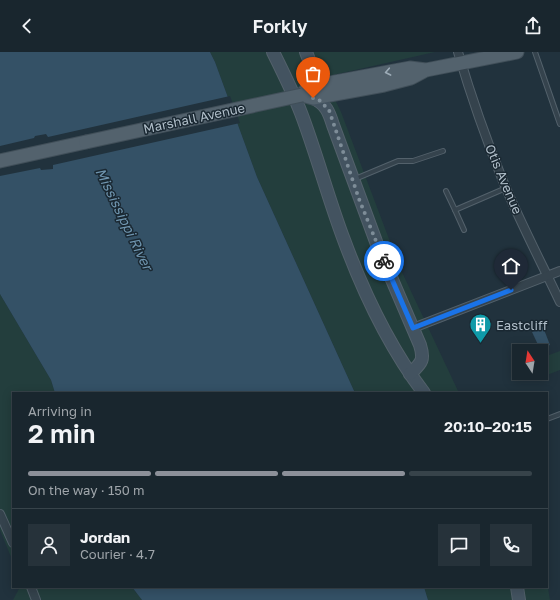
<!DOCTYPE html>
<html lang="en">
<head>
<meta charset="utf-8">
<style>
  body { margin:0; font-family:"Golos Text",sans-serif; background:#26323a; color:#f1f3f6; height:100vh; display:flex; flex-direction:column; font-size:15px; white-space:nowrap }
  * { box-sizing:border-box; margin:0 }
  p { font-size:13px; color:#9fa5aa }
  .icon { flex:none; width:22px; height:22px; fill:none; stroke:currentColor; stroke-width:2; stroke-linecap:round; stroke-linejoin:round }
  .map { position:relative; flex:1; overflow:hidden }
  .panel { position:absolute; left:12px; top:340px; width:536px; height:196px; display:flex; flex-direction:column; background:#19262e; border-radius:0px; box-shadow:0 2px 10px #0003,0 0 0 1px #37434a }
  .panel>* { flex:none }
  .needle { width:26px; rotate:348deg }
  .controls { position:absolute; left:512px; top:292px; display:grid; gap:8px }
  .controls a { display:grid; place-items:center; width:36px; height:36px; border-radius:0px; background:#19262e; box-shadow:0 2px 10px #0003,0 0 0 1px #37434a; font-size:20px }
  .pin { position:absolute; display:grid; place-items:center; width:34px; height:34px; color:#fff; margin:-41px -17px; border-radius:50% 50% 50% 0; rotate:-45deg; box-shadow:0 0 4px #0007 }
  .pin .icon { rotate:45deg }
  .courier { position:absolute; display:grid; place-items:center; width:40px; height:40px; margin:-20px; border:3px solid #1a73e8; border-radius:50%; background:#fff; color:#222; box-shadow:0 1px 5px #0007 }
  .headline em { font-style:normal; font-weight:600 }
  .headline div { display:flex; flex-direction:column-reverse }
  .headline { display:flex; align-items:center; justify-content:space-between; height:68px; padding:0 16px }
  h1 { font-size:26px; font-weight:600; line-height:30px }
  .bar { display:grid; grid-template-columns:repeat(4,1fr); gap:6px 4px; align-content:center; height:48px; padding:0 16px }
  .bar i { height:5px; border-radius:3px; background:#37434a }
  .bar .current { background:#8c9099 }
  .bar p { grid-column:span 4 }
  .line { display:flex; align-items:center; gap:10px; padding:0 16px; border-top:1px solid #37434a }
  .line div { flex:1 }
  .round { display:grid; place-items:center; flex:none; width:42px; height:42px; border-radius:0px; background:#26323a }
  header { display:flex; justify-content:space-between; align-items:center; height:52px; padding:0 16px; background:#19262e; font-size:18px; font-weight:600 }
  .map>svg:first-child { display:block }
</style>
</head>
<body>
<header><svg class="icon" aria-label="back" viewBox="0 0 24 24"><path d="M15 5l-7 7 7 7"/></svg>Forkly<svg class="icon" aria-label="share" viewBox="0 0 24 24"><path d="M12 15V3M7 8l5-5 5 5M5 13v7h14v-7"/></svg></header>
<div class="map">
<svg width="560" height="548" viewBox="0 0 560 548">
  <rect width="100%" height="100%" fill="#21323d"/>
  <g fill="#233e3d">
    <path d="M210,0H435L324,25L341,60L400,216L459,341H355L257,125L215,10Z"/>
    <path d="M0,242L51,328L55,341H13V510L0,478Z"/>
    <path d="M560,299V318L539,326L537,321H541V306Z"/>
    <path d="M547,530L550,548H428L424,535H547Z"/>
    <path d="M20,535H132L142,548H13Z"/>
  </g>
  <g fill="#345166">
    <path d="M0,0H210L215,10L257,125L355,341H55L51,328L0,242Z"/>
    <path d="M543,275L550,293L540,297L532,280Z"/>
    <path d="M132,535H424L428,548H142Z"/>
  </g>
  <path fill="#21323d" d="M230,44L240,71L53,113V117L41,118L40,116L0,124V94L34,86L35,84L46,82L48,85Z"/>
  <g fill="none" stroke-linecap="round" stroke-linejoin="round">
    <defs>
      <g id="lane">
        <path d="M535,0L560,72"/>
        <path d="M355,127L398,109H413L443,99"/>
        <path d="M446,139L455,158"/>
        <path d="M464,178L455,158L506,136"/>
        <path d="M547,367L560,362"/>
      </g>
      <g id="street">
        <path d="M458,0C471,44 486,87 503,129C520,170 541,210 560,250"/>
        <path d="M413,276L560,219"/>
        <path d="M0,462L13,491"/>
        <path d="M31,535L36,548"/>
      </g>
      <g id="secondary">
        <path d="M273,0C283,20 293,40 301,61C317,103 328,146 344,188C364,242 389,295 424,341"/>
        <path d="M306,0C311,13 315,27 329,32"/>
        <path d="M313,46C326,52 329,60 333,73L378,195L420,293C425,309 421,311 410,322"/>
        <path d="M517,535L519,548"/>
      </g>
      <g id="primary">
        <path d="M426,18L410,16L308,35L302,43L313,46L384,33L411,26L426,18L517,0"/>
        <path d="M0,109L86,90"/>
      </g>
    </defs>
    <use href="#lane" stroke="#53616b" stroke-width="6"/>
    <use href="#street" stroke="#53616b" stroke-width="10"/>
    <use href="#secondary" stroke="#53616b" stroke-width="14"/>
    <use href="#primary" stroke="#414f59" stroke-width="15"/>
    <use href="#lane" stroke="#35434d" stroke-width="4"/>
    <use href="#street" stroke="#35434d" stroke-width="8"/>
    <use href="#secondary" stroke="#435360" stroke-width="12"/>
    <use href="#primary" stroke="#53626d" stroke-width="13"/>
    <defs>
      <path id="primary-bridge" d="M86,90L302,43"/>
    </defs>
    <use href="#primary-bridge" stroke="#414f59" stroke-width="15" stroke-linecap="butt"/>
    <use href="#primary-bridge" stroke="#53626d" stroke-width="13"/>
  </g>
  <defs><path id="oneway-chevron" d="M-2-3.5L2.5 0L-2 3.5" fill="none" stroke-width="1.6" stroke-linecap="round" stroke-linejoin="round"/></defs>
  <use stroke="#9dacb7" href="#oneway-chevron" transform="translate(388 20) rotate(169)"/>
  <g fill="none" stroke-linecap="round" stroke-linejoin="round">
    <path stroke="#7e8d98" stroke-width="4" stroke-dasharray="0 7.2" d="M313,46L319,48L329,58L359,147L384,209"/>
    <path stroke="#1a73e8" stroke-width="5" d="M384,209L413,276L511,238"/>
  </g>
  <defs>
    <symbol id="building-pin" viewBox="-11 -11 22 30"><path d="M0 17L-7.5 6A9.5 9.5 0 1 1 7.5 6Z" fill="#0f9aa8" stroke="#1a2832"/><path d="M-4-6H4V6H1V3H-1V6H-4ZM-2.5-4.3h1.7v1.8h-1.7ZM.8-4.3h1.7v1.8H.8ZM-2.5-1h1.7V.8h-1.7ZM.8-1h1.7V.8H.8Z" fill="#fff"/></symbol>
  </defs>
  <g fill-rule="evenodd">
    <use href="#building-pin" x="468" y="260" width="25" height="34"/>
  </g>
  <g text-anchor="middle" stroke-width="3" stroke-linejoin="round" paint-order="stroke">
    <g font-size="13" fill="#b0bec9" stroke="#1a2832">
      <text transform="translate(194 66) rotate(-12)" y="5">Marshall Avenue</text>
      <text transform="translate(504 127) rotate(67)" y="5">Otis Avenue</text>
    </g>
    <g font-size="13" fill="#b0bec9" stroke="#1a2832" text-anchor="start">
      <text x="496" y="278">Eastcliff</text>
    </g>
    <g font-size="14" font-style="italic" fill="#6f95af" stroke="#1a2832">
      <text transform="translate(124 167) rotate(64)" y="5">Mississippi River</text>
    </g>
  </g>
</svg>
<div class="controls">
<a><svg class="needle" viewBox="-14 -14 28 28"><path d="M0-13l5 13h-10z" fill="#e53935"/><path d="M0 13l5-13h-10z" fill="#9fa5aa"/></svg></a>
</div>
<div class="pin" style="left:313px;top:46px;background:#ea580c"><svg class="icon" aria-label="bag" viewBox="0 0 24 24"><path d="M5 8h14l-1 12H6zM9 8a3 3 0 0 1 6 0"/></svg></div>
<div class="pin" style="left:511px;top:238px;background:#1f2937"><svg class="icon" aria-label="home" viewBox="0 0 24 24"><path d="M3 11l9-7 9 7M6 9v11h12V9"/></svg></div>
<div class="courier" style="left:384px;top:209px"><svg class="icon" aria-label="bike" viewBox="0 0 24 24"><circle cx="6" cy="16" r="4"/><circle cx="18" cy="16" r="4"/><path d="M6 16l4-8h5l3 8M10 8l3 8H6M13 5h3"/></svg></div>
<section class="panel">
<div class="headline"><div><h1>2 min</h1><p>Arriving in</p></div><em>20:10–20:15</em></div>
<div class="bar"><i class="current"></i><i class="current"></i><i class="current"></i><i></i><p>On the way · 150 m</p></div>
<div class="line" style="height:72px"><a class="round"><svg class="icon" aria-label="person" viewBox="0 0 24 24"><circle cx="12" cy="8" r="4"/><path d="M4 21q1-7 8-7t8 7"/></svg></a><div><b>Jordan</b><p>Courier · 4.7</p></div><a class="round"><svg class="icon" aria-label="chat" viewBox="0 0 24 24"><path d="M4 5h16v11H9l-5 4z"/></svg></a><a class="round"><svg class="icon" aria-label="phone" viewBox="0 0 24 24"><path d="M5 4h4l2 5-3 2q2 4 5 5l2-3 5 2v4C11 20 4 13 5 4z"/></svg></a></div>
</section>
</div>
</body>
</html>
